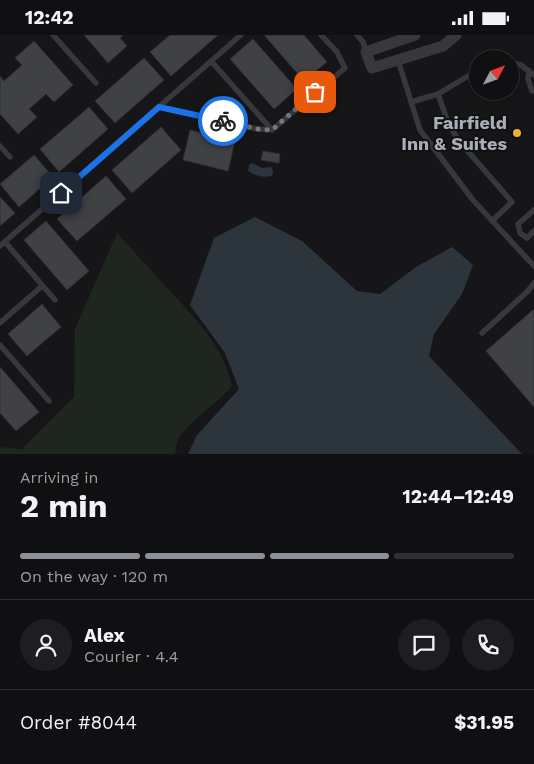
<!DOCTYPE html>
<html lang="en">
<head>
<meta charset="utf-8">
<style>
  body { margin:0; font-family:"Work Sans",sans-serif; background:#1e1e20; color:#f1f3f6; height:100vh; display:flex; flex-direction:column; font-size:19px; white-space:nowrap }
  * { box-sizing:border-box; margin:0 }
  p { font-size:16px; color:#9c9d9f }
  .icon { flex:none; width:28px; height:28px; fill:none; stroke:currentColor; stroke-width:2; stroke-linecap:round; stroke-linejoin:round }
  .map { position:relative; height:419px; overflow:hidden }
  .panel { display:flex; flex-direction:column; background:#101012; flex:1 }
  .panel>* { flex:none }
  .needle { width:32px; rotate:49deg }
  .fabs { position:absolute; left:469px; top:15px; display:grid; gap:10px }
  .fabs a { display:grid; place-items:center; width:50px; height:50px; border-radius:50%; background:#101012; box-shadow:0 2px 12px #0003,0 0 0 1px #303032; font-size:25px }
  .pin { position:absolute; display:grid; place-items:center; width:42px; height:42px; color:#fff; margin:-21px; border-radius:10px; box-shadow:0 2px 8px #0006 }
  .courier { position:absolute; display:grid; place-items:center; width:50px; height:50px; margin:-25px; border:4px solid #1a73e8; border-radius:50%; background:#fff; color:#222; box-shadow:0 1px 6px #0007 }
  .summary em { font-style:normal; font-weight:700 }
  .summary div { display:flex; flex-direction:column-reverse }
  .summary { display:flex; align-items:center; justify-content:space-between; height:85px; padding:0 20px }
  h1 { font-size:32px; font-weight:700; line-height:38px }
  .bar { display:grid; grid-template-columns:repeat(4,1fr); gap:8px 5px; align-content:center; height:60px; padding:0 20px }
  .bar i { height:6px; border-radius:4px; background:#303032 }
  .bar .active { background:#8c9099 }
  .bar p { grid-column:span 4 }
  .line { display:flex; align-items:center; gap:12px; padding:0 20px; border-top:1px solid #303032 }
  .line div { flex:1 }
  .round { display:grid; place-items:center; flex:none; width:52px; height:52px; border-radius:26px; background:#1e1e20 }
  .status { display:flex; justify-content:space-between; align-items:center; height:35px; padding:0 25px; background:#101012; direction:ltr }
  .status svg { height:14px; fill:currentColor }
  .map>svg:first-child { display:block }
</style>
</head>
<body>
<div class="status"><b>12:42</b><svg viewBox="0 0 49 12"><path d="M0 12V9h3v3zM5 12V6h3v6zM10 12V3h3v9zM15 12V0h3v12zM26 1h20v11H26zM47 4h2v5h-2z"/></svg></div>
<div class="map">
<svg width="534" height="419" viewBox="0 0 534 419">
  <rect width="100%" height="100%" fill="#161618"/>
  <path fill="#1e261f" d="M117,198C134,217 152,236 169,255C195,283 224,312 232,351C217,369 185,388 177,407C176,411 176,416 175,419H0V412L22,414L74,362L75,294Z"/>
  <g fill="#2c353c">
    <path d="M252,128L262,133L271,132L273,135L272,141C262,143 256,141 248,136L249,130Z"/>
    <path d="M255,182L302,206L357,256L380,259L416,232L452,212L473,230L462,259L434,299L429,321L522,419H188L197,400L239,354L225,318L190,270L214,203Z"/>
  </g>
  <g fill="#404145" stroke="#303034">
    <path d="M84,0H123L120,3L127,11L108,28Z"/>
    <path d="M170,0H218L171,41L150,17Z"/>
    <path d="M264,0H304L327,27L304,46Z"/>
    <path d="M253,4L297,54L274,74L230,24Z"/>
    <path d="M34,6L73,50L54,67L46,59L29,74L37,82L18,99L0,79V41L4,46L22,30L15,23Z"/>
    <path d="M144,23L164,45L115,88L95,66Z"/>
    <path d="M89,72L108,94L59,137L40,114Z"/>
    <path d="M161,92L181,115L132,158L112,135Z"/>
    <path d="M190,95L235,106L228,136L183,125Z"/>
    <path d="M263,116L280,119L279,128L261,125Z"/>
    <path d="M34,120L53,142L19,172L0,149Z"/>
    <path d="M106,141L126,164L77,206L57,184Z"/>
    <path d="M0,162L15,178L0,191Z"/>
    <path d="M46,186L89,236L67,255L24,205Z"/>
    <path d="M42,269L61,292L27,321L8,299Z"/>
    <path d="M534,274V372L486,316Z"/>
    <path d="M0,332L39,377L16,396L0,378Z"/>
  </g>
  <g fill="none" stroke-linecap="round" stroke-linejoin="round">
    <g stroke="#37383d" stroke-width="5.5">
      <path d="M53,0L96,48"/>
      <path d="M357,0L363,7L366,17"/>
      <path d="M398,25L420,95L473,165L534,231"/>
      <path d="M211,26L272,95"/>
      <path d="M510,27L521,30L534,40"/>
      <path d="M529,36L528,44L532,56"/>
      <path d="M438,59L447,85L458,105L512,167L492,186"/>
      <path d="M411,67L438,59L478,35"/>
      <path d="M159,72L257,94L272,95L345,33L337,17L321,0"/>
      <path d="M0,111L10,122"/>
      <path d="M534,175L518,189L520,198L527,203L534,196"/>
      <path d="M5,207L55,265"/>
      <path d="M0,211L241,0"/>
      <path d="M0,288L42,251"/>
      <path d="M482,298L528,256L534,248"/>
      <path d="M0,310L49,366"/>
    </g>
    <path stroke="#37383d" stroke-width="11" d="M415,0L366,17L372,33L443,11L456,0"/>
  </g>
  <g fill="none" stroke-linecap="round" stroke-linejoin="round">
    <path stroke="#757880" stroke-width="5" stroke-dasharray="0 9" d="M223,86L258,94L272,95L315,57"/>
    <path stroke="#1a73e8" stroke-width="6" d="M61,158L159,72L223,86"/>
  </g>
  <circle fill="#f2b134" stroke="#111113" stroke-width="2" cx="517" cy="98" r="5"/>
  <g text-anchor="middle" stroke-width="4" stroke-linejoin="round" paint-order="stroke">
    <g font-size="18" font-weight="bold" fill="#a8adb8" stroke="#111113" text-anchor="end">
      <text x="507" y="94">Fairfield<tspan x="507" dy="21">Inn &amp; Suites</tspan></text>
    </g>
  </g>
</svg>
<div class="fabs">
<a><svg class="needle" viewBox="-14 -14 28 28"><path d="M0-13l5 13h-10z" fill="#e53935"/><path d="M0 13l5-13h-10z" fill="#9c9d9f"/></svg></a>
</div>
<div class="pin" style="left:315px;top:57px;background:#ea580c"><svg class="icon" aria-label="bag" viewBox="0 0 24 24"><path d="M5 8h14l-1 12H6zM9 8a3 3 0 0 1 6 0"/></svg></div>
<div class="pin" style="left:61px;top:158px;background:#1f2937"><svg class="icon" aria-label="home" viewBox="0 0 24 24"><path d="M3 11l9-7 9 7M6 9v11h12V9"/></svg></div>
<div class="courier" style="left:223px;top:86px"><svg class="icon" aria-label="bike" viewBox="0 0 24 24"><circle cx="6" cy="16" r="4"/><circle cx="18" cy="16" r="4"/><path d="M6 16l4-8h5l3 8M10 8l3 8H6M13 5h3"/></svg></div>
</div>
<section class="panel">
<div class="summary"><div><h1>2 min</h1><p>Arriving in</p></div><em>12:44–12:49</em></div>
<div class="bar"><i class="active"></i><i class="active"></i><i class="active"></i><i></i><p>On the way · 120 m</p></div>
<div class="line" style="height:90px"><a class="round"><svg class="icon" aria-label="person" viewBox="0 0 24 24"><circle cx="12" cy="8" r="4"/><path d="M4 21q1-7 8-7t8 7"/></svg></a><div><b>Alex</b><p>Courier · 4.4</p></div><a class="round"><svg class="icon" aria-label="chat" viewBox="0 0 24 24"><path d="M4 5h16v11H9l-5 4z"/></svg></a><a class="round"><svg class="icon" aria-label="phone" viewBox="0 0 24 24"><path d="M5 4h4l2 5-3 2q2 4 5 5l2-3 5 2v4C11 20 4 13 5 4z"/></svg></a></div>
<div class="line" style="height:65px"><div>Order #8044</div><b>$31.95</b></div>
</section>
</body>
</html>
